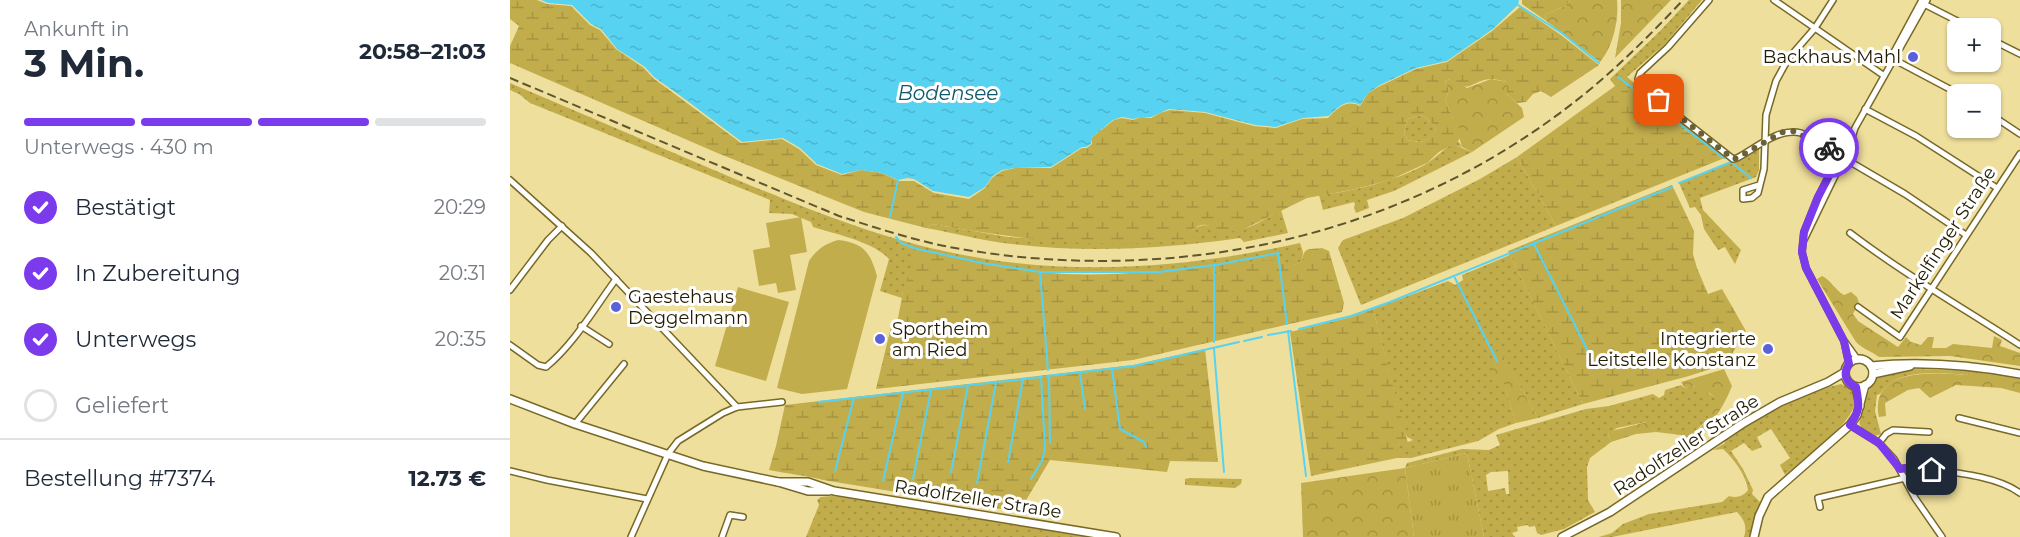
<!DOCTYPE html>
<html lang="de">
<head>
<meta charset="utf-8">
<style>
  body { margin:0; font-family:Montserrat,sans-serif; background:#f6f6f7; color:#1f2937; height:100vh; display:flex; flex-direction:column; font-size:22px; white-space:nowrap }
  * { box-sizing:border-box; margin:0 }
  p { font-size:20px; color:#747a83 }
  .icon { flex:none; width:33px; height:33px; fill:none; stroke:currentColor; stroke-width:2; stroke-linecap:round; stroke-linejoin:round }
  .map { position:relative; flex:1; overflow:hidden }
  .side { display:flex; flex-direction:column; background:#fff; width:510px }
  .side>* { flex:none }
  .controls { position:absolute; left:1437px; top:18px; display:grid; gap:12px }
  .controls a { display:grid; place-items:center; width:54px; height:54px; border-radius:9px; background:#fff; box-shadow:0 2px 4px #0004; font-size:30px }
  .pin { position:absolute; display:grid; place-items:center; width:51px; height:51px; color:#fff; margin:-26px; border-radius:12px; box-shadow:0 3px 9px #0006 }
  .courier { position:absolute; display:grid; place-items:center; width:60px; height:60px; margin:-30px; border:4px solid #7c3aed; border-radius:50%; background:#fff; color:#222; box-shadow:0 2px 8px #0007 }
  .head em { font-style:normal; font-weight:700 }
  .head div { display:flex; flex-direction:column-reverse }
  .head { display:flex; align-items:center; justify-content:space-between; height:102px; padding:0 24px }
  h1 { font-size:39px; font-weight:700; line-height:45px }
  .bar { display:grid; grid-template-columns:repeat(4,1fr); gap:9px 6px; align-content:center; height:72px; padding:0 24px }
  .bar i { height:8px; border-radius:4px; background:#e0e1e3 }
  .bar .active { background:#7c3aed }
  .bar p { grid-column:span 4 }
  .line { display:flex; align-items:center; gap:15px; padding:0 24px; border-top:2px solid #e0e1e3 }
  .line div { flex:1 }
  ol { padding:0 24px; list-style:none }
  li { display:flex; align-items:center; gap:18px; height:66px }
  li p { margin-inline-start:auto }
  li .icon { padding:6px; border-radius:50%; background:#7c3aed; color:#fff; stroke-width:4 }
  li:last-child { color:#747a83 }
  li i { width:33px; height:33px; border:3px solid #e0e1e3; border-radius:50% }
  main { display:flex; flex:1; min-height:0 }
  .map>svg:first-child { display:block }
</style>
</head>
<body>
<main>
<section class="side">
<div class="head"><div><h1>3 Min.</h1><p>Ankunft in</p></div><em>20:58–21:03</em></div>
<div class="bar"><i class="active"></i><i class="active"></i><i class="active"></i><i></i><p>Unterwegs · 430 m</p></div>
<ol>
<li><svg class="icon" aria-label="check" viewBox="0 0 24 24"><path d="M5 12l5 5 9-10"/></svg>Bestätigt<p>20:29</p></li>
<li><svg class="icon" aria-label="check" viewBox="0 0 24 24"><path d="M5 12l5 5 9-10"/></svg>In Zubereitung<p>20:31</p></li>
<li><svg class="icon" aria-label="check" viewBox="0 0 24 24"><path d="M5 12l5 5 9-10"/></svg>Unterwegs<p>20:35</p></li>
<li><i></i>Geliefert</li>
</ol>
<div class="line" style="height:78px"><div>Bestellung #7374</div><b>12.73 €</b></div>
</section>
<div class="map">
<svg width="1510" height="537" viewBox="0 0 1510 537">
  <defs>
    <pattern id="grass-dots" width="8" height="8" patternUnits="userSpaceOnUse" patternTransform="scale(1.5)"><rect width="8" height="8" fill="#c2ad4d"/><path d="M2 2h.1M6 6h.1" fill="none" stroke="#a69441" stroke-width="1.8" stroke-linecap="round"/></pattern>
    <pattern id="forest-crowns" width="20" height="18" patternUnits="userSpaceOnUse" patternTransform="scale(1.5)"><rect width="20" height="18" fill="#c2ad4d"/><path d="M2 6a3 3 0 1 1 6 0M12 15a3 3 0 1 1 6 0" fill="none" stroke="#a69441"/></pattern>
    <pattern id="wetland-marsh" width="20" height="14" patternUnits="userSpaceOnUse" patternTransform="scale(1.5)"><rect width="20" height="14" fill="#c2ad4d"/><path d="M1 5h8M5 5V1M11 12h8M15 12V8" fill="none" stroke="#a69441"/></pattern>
    <pattern id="park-tufts" width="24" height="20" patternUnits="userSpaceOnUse" patternTransform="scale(1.5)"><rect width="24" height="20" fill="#c2ad4d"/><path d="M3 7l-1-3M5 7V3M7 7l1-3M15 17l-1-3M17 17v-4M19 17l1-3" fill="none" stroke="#a69441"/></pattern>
    <pattern id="water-ripples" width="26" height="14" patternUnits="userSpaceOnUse" patternTransform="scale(1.5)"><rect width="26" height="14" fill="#57d3f1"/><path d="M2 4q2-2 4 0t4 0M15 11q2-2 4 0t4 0" fill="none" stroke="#4bb5cd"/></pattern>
  </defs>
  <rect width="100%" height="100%" fill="#efdf9c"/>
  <g fill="url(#grass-dots)" fill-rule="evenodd">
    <path d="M1179,0H1192L1155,44L1117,77L1217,158L1212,159L1175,130L1162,126L1114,89L1105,86L1100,79L1150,31Z"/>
    <path d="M0,83C75,115 150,147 225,179C298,209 370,239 448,254C563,277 677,268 790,243L793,252L792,261L783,266L710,272L707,274L703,273L700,265L649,272L560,273L530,272L472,263L393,292L392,298L370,291L379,259C364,242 325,234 303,227L301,222L282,214L259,213L260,200L20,103L9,94L0,90Z"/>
    <path d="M912,115L924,125L926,130C918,143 912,143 898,140L894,134L897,119Z"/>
    <path d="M942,144L962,152L884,191L857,200L859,208L846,213L844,208L845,204L844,202L813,210L809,195C841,192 889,180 916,164C925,158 933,150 942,144Z"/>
    <path d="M1249,149V170L1246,177L1190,198L1193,210L1231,250L1225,264L1215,247L1208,250L1194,229L1191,215L1185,207L1180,208L1169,183L1222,161L1224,163Z"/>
    <path d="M1007,157L1046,226L851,305L828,248L833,240L893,218L970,179Z"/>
    <path d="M771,210L778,233L734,242L730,238C654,249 578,253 502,244C473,241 445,233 416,228L422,224L498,237L587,243L682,230C695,219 716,231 732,229C742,228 761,215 771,210Z"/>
    <path d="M1000,255L1073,404L1028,418L990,351L982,371L994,383L1006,423L989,429L968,441L901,458H887V446L903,440L897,437L894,430L863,309L938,281L945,285L953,280L952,275Z"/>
    <path d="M1404,369L1459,371V375C1432,373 1387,367 1370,394L1367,395L1365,411L1371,434L1365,436C1359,434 1352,431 1350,425C1347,417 1361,382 1367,378C1377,371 1393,371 1404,369Z"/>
    <path d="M1331,384L1342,389C1343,394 1346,398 1345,403C1341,425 1293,460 1275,475L1270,465L1280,458L1261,429L1247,437L1252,447L1242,451L1234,443L1221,451L1233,469L1243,490L1242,494L1250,502L1239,537H1234C1237,526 1235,521 1227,512L1102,537H1089L1102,533L1113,524L1139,514L1212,502L1219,496C1226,498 1233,497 1238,490C1236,475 1224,459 1213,449L1203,450L1215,443L1214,441C1250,415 1288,393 1331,384Z"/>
    <path d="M1171,385L1175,388L1186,386L1208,399L1199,418L1181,435H1171L1146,432L1136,422L1107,428L1098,434L1101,442L1080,458L1077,467L1078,500L1085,512L1054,529L1031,535L1027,533L1025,526L1019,527L1018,525L1007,527L1008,531L1002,533L1005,537H974L957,453L895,468L897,463L952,449L979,450L990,445L986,435L1076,409L1099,406L1143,394L1149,398L1154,395L1155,390ZM998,471L999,494H996L995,488L978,491L976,475L981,472Z"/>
    <path d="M680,478L732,479L731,484L725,488L675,485V479Z"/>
    <path d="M322,496L355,500L578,537H296L309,505L307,500L311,497Z"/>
  </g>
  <g fill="url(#forest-crowns)">
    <path d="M1060,0H1107C1109,20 1103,47 1090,62L1035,20L1036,14L1055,6Z"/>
    <path d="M1111,0H1161L1105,58L1111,23Z"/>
    <path d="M939,79L957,88L981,79L997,82V94L1012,108L1014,117L962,152L952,147L943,117L935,101L939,90L935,82Z"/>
    <path d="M1312,276C1321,280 1325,290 1334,295L1341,292L1347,297L1349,303L1343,314L1348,321L1388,347L1396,337L1401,342L1411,345L1418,337H1424L1422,348H1436L1443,344L1482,348L1484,336L1492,340L1490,346L1510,353V366L1440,356L1369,357C1361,351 1353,349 1346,342L1307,279Z"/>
    <path d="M990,350L1028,418L1006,423L994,384L984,383L980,378L983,366L985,364L981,354Z"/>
    <path d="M1214,369L1222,386C1212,412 1195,432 1177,453L1171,435C1192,434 1199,417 1207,399L1199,393L1192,395L1186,386L1175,388L1171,382Z"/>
    <path d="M1459,371L1510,379V393L1491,388L1446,385L1420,398L1409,388L1398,390L1375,403L1376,416L1369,417C1359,366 1427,373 1458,375Z"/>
    <path d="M1137,422L1146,432L1126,434L1101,442L1098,434L1101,431Z"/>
    <path d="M895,468L904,537H793L791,483Z"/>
  </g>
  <g fill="url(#wetland-marsh)" fill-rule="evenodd">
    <path d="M0,0H27L37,4L61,6L80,25L90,30L106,49L134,68L143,78L231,143L272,139L289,149L306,165L332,175L351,170L372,173L389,181H404L424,193L459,199L475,188L482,178L492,171L505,168H541L572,148H577L582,144L581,138L604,120L612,118L623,120L631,117L641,118L650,113L660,110L695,113L744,126L766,128L792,119L818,118C828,108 836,99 850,106L858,93L870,86L906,69L937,62L982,31L1010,7L1051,35L1089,65L1041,97L1031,91L1023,94L1016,102L1007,103L997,94V82C992,81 986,79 981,79C962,80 958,96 939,79L935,82L939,90L935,101L952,135L948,141L952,147L942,145L929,152L917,163L880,180L841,190L797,198L734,229L709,234C702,224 692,221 682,230V239C595,251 508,239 422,224L416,228L354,212L205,152L0,63V46L9,26L0,19ZM912,115L924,125L926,130C917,143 912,143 898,140L894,134L897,119Z"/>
    <path d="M1012,0H1060L1055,6L1036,14L1035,20L1012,4Z"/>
    <path d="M1105,86L1114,88L1162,126C1176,126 1200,149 1212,159L1046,226L1007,157Z"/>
    <path d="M1162,185L1184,231L1183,254L1187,268L1198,294L1212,289L1236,331L1219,359L1210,366L1179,376L1073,404L998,251Z"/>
    <path d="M812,248L819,251L834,303L832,312L623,360L366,389L381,327L387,323L393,292L407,249C448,258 489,268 530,272C586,278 644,272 700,265L703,273L707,274L710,272L711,264L772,259L775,266H783L792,261C794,246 799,250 812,248Z"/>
    <path d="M863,309L898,443L887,446V458L801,476L780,332L841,317Z"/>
    <path d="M695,349L708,462L660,461L657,472L540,460L509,512L313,480C295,475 277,474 259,470L266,446L275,405L623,365Z"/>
  </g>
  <path fill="url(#park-tufts)" d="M957,453L974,537H904L895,468Z"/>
  <g fill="#c2ad4d">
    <path d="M291,217L297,252L280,255L286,290L268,293L266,283L249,286L243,250L260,247L256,223Z"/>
    <path d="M328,240C354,243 360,252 367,276L337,389L292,394L267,388L299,261C307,249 315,244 328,240Z"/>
    <path d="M228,287L279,302L256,381L205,366Z"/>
  </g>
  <path fill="url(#water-ripples)" d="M31,0H1009L1008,5L983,29L937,61L906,68L870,85L858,93L850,105C836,98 828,107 819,116L793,118L766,127L745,125L695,112L659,109L641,117H631L623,119L612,117L603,120L581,138V144L576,147H572L541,167L505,168L492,170L482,177L475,187L459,197L423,191L404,179L398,178L388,180L372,173L351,170L332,174L307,164L290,148L273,138L232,142L172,97L144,77L135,67L107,49L91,29L81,24L62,5L38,3Z"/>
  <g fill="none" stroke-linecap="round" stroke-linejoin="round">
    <g stroke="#57d3f1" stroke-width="2">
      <path d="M1008,5L1052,33L1089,63"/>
      <path d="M1108,77L1214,158"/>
      <path d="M1169,183L1221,162L1241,178"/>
      <path d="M380,217L388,180"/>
      <path d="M386,237L391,243L407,249L472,263L530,272H649L711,264L768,253L777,324"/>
      <path d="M1024,244L1082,359"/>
      <path d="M704,265V342"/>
      <path d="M530,272L538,370"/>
      <path d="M945,278L987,361"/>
      <path d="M789,329L841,316L880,302L1162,187"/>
      <path d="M778,331L796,476"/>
      <path d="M758,335L781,331"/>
      <path d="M734,341L752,337"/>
      <path d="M704,349L714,472"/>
      <path d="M602,369L610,429L634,442L636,447"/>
      <path d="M570,373L575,409"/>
      <path d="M537,376L624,366L729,342"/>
      <path d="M539,377L540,443"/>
      <path d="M308,402L532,377"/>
      <path d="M498,462L513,379"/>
      <path d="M325,471L344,398"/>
      <path d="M441,472L458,385"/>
      <path d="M403,479L421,390"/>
      <path d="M521,479L532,461L535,447L531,377"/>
      <path d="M373,481L393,393"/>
      <path d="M467,483L486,383"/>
    </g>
    <defs>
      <g id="minor">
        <path d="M1199,0L1158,47L1130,73L1128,79L1134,89L1223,159L1227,158C1246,148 1269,127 1291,133L1395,194L1456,235"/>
        <path d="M1264,0L1373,75"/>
        <path d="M1412,3L1461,28"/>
        <path d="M1480,39L1510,54"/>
        <path d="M1383,59L1449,94"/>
        <path d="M1383,59V54L1412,0"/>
        <path d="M1355,109L1406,136L1487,188"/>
        <path d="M1480,114L1510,134"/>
        <path d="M0,180L81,253L227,407"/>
        <path d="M1249,185L1233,190V199L1242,198L1248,193L1254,169L1256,115L1266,81L1278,59L1305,28L1323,0"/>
        <path d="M1340,233C1394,274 1453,308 1510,345"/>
        <path d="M1293,242L1339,147L1345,128L1417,0"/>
        <path d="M0,290L38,240L52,226"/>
        <path d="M1348,307L1390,337L1510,154"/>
        <path d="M71,326L99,344"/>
        <path d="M1335,342L1348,360"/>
        <path d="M0,345L28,365L36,367C64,344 84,309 106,279"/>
        <path d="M1339,364L1334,341L1296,268L1292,252L1294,232L1308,197L1335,145L1341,139"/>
        <path d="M1449,418L1510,433"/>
        <path d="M65,424L114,364"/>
        <path d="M1340,425L1369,443L1384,459L1405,498L1432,537"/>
        <path d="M1369,443L1376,434L1383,430L1419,432"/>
        <path d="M1390,469L1403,467C1435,472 1484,474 1510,493"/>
        <path d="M0,471L37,480L137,499"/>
        <path d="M1310,507L1308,498L1395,478"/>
        <path d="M121,537L158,454L168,441L213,413L227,407L272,402"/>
        <path d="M212,537L220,515L233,517"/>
      </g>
      <g id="tertiary">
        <circle cx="1349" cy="373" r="14"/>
        <path d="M1361,366C1410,361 1461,365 1510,374"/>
        <path d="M1363,374L1400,366"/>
        <path d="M1346,387L1350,406"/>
        <path d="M0,399L65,424L193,466L268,482L298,491H319"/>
        <path d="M268,482H298L324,491L606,537"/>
        <path d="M1052,537L1100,512L1232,424L1270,402L1318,382L1335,372"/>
        <path d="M1244,537L1249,516L1258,497L1340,425L1347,415L1355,385"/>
      </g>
    </defs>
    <use href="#minor" stroke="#786927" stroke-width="8"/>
    <use href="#tertiary" stroke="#786927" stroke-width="10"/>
    <use href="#minor" stroke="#fff" stroke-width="5"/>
    <use href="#tertiary" stroke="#fff" stroke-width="7"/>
    <path stroke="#5f5630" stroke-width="2" stroke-dasharray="9 4.5" stroke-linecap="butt" d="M0,78L329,216C367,228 406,241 445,248C666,287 895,238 1072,96C1108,67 1141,34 1173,0"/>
  </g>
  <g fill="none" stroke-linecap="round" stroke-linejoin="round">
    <path stroke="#696037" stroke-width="6" stroke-dasharray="0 10.8" d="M1149,100L1223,159L1227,158L1262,138L1273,132L1283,131L1319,148"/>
    <path stroke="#7c3aed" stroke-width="8" d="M1319,148L1330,155L1308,197L1294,232L1292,252L1296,268L1334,341L1339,364C1333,373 1335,382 1346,387C1349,405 1351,409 1340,425L1369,443L1390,469L1403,467L1422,470"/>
  </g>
  <g fill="#5b61d9" stroke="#fff" stroke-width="2">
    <circle cx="1403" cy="57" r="6"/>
    <circle cx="106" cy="307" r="6"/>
    <circle cx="370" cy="339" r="6"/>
    <circle cx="1258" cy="349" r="6"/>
  </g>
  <g text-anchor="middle" stroke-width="6" stroke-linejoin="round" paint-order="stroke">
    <g font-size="18" fill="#211b01" stroke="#fff" text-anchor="end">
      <text x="1391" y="63">Backhaus Mahl</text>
      <text x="118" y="303" text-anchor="start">Gaestehaus<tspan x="118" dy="21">Deggelmann</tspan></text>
      <text x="382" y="335" text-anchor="start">Sportheim<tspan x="382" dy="21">am Ried</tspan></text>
      <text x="1246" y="345">Integrierte<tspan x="1246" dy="21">Leitstelle Konstanz</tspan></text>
    </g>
    <g font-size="18" fill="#211b01" stroke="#fff">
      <text transform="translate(1433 243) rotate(-57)" y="6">Markelfinger Straße</text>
      <text transform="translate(1176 445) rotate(-33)" y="6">Radolfzeller Straße</text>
      <text transform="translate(468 499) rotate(9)" y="6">Radolfzeller Straße</text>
    </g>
    <g font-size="20" font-style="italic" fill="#105867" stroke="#fff">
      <text x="438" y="100">Bodensee</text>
    </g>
  </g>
</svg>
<div class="controls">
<a>+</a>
<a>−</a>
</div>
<div class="pin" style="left:1149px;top:100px;background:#ea580c"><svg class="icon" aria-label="bag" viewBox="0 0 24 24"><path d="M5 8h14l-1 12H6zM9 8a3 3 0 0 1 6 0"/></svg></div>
<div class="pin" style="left:1422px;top:470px;background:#1f2937"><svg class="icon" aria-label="home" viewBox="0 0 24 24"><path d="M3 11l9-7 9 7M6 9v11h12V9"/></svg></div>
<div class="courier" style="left:1319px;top:148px"><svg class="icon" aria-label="bike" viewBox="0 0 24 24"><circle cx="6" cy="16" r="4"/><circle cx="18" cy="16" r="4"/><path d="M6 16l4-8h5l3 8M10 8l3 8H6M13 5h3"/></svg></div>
</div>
</main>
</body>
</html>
